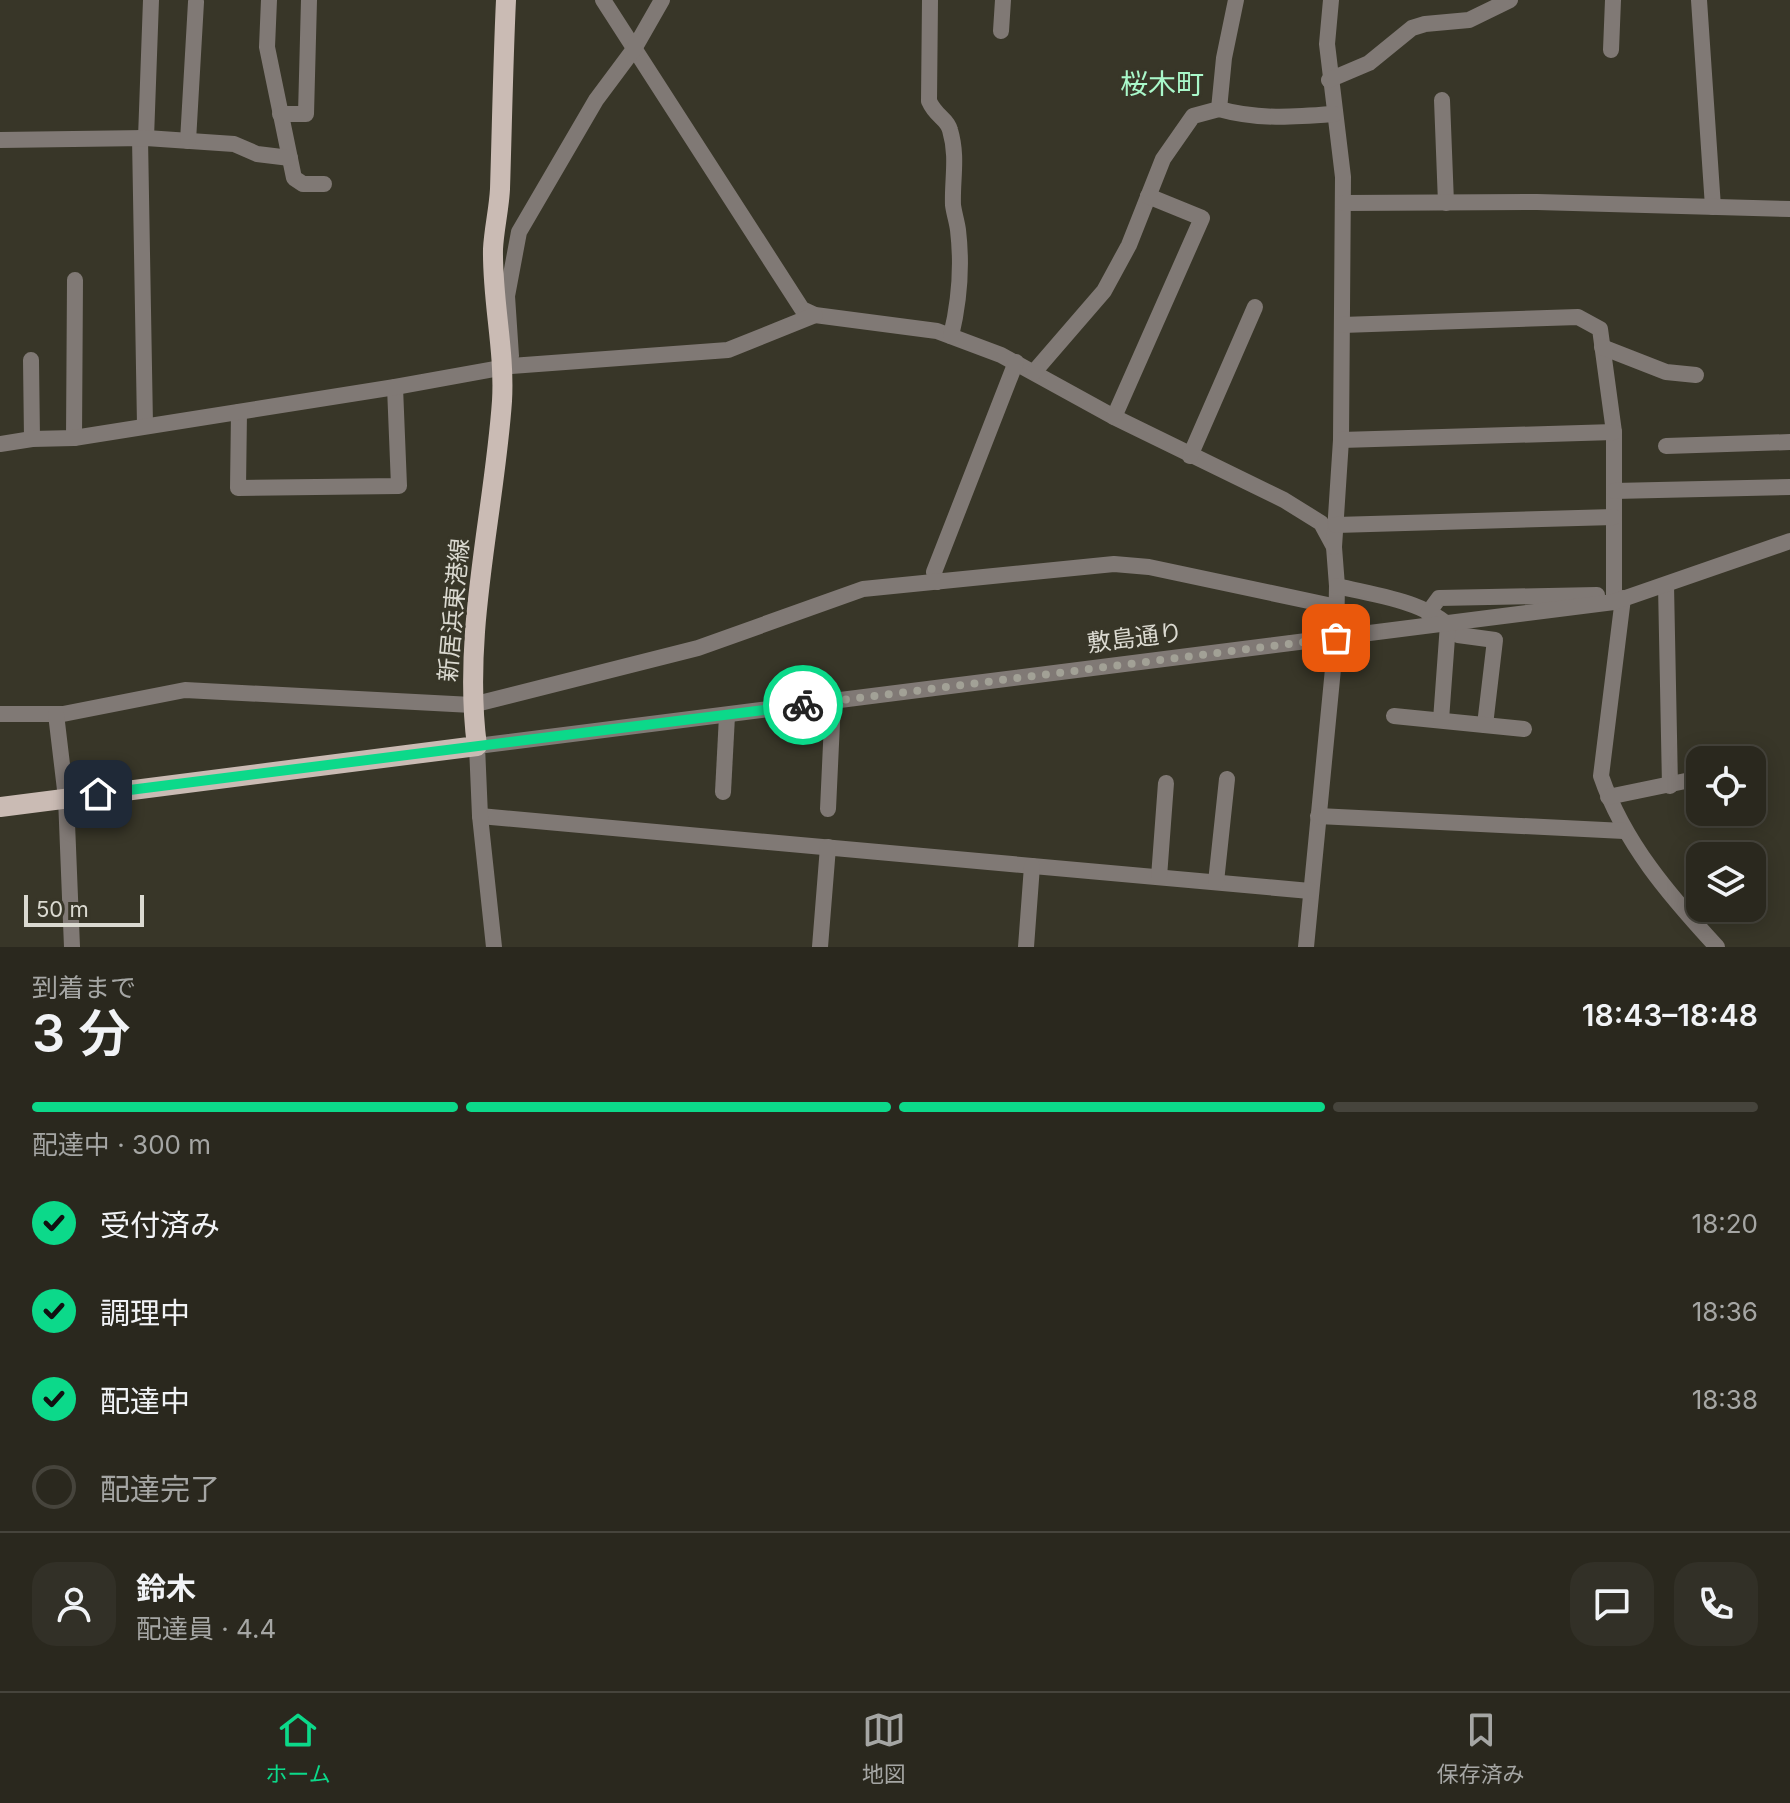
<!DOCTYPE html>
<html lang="ja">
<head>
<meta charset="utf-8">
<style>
  body { margin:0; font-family:Inter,"Noto Sans JP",sans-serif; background:#323027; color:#f1f3f6; height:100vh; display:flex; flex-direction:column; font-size:30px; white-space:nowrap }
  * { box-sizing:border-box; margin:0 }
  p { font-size:26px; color:#a5a6a4 }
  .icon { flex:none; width:44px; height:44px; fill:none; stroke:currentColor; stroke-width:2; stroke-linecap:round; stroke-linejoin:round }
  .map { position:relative; height:947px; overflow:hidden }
  .panel { display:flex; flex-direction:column; background:#2a281e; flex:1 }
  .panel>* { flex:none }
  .buttons { position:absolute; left:1686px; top:746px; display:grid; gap:16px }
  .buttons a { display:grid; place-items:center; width:80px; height:80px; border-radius:16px; background:#2a281e; box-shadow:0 4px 20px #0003,0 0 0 2px #46443c; font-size:40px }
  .scale { position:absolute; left:24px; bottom:20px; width:120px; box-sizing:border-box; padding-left:8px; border:4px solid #dbdad1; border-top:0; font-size:22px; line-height:28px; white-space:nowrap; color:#dbdad1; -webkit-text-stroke:6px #383628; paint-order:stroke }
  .pin { position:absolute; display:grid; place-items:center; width:68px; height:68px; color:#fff; margin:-34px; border-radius:16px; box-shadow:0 4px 12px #0006 }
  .courier { position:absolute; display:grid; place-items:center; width:80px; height:80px; margin:-40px; border:6px solid #0cd98a; border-radius:50%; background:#fff; color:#222; box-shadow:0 2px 10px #0007 }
  .summary em { font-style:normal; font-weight:600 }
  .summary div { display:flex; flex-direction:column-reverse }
  .summary { display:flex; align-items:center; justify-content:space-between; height:136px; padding:0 32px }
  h1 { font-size:52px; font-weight:600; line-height:60px }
  .bar { display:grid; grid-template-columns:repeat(4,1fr); gap:12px 8px; align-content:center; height:96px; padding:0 32px }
  .bar i { height:10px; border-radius:6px; background:#46443c }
  .bar .selected { background:#0cd98a }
  .bar p { grid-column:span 4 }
  .line { display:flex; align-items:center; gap:20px; padding:0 32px; border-top:2px solid #46443c }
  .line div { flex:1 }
  .round { display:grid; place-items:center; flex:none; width:84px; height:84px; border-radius:24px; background:#323027 }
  ol { padding:0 32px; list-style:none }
  li { display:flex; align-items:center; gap:24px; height:88px }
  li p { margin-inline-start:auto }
  li .icon { padding:8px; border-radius:50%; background:#0cd98a; color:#111; stroke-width:4 }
  li:last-child { color:#a5a6a4 }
  li i { width:44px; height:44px; border:4px solid #46443c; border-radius:50% }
  .tab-bar { display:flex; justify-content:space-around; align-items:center; height:112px; border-top:2px solid #46443c; background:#2a281e; font-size:22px; color:#a5a6a4 }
  .tab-bar a { display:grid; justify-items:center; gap:4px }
  .tab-bar .selected { color:#0cd98a }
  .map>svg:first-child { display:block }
</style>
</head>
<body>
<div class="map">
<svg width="1790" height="947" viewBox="0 0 1790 947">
  <rect width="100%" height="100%" fill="#383628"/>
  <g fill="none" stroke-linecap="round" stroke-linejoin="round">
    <g stroke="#807975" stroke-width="16">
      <path d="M269,0L267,47L294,178L303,184H324"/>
      <path d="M603,0L802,309L815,315L937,331L1001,355L1114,417L1284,500L1321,523L1334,547L1337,586L1336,638L1306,947"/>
      <path d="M930,0L929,101C936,117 947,118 950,130C958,157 952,179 953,205C954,213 957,222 958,230C962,264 959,303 951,336"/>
      <path d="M1331,0L1327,44L1343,177L1341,440L1334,547"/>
      <path d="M1699,0L1713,207"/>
      <path d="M1001,31L1003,0"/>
      <path d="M1611,50L1613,0"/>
      <path d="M1329,80L1369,63L1412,28L1425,24L1469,20L1510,0"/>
      <path d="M1442,100L1446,203"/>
      <path d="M1219,109C1258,120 1295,117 1334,114"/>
      <path d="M280,114H306L309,0"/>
      <path d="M140,138L145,425"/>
      <path d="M146,138L151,0"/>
      <path d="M0,140L146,138L234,144L257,154L290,158"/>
      <path d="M188,141L196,2"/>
      <path d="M1343,203L1537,202L1790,209"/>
      <path d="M1342,325L1578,317L1600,329L1614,432V602"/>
      <path d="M1602,347L1666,372L1696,375"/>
      <path d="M511,356L507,296L519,232L596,100L634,49L662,0"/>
      <path d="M31,360L32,439"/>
      <path d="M1034,372L1104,291L1129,245L1163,159L1193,116L1219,109L1224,58L1236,0"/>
      <path d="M239,412L238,488L399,486L395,387"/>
      <path d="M1114,417L1202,218L1148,196"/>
      <path d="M74,438L75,280"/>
      <path d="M1341,440L1614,432"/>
      <path d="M0,444L32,439L74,438L395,387L511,366L728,350L815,315"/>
      <path d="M1666,446L1790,442"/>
      <path d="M1190,456L1255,307"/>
      <path d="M1614,491L1790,487"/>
      <path d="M1336,525L1614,517"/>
      <path d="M937,582L934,572L1016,362"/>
      <path d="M1666,585L1670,786"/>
      <path d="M1337,586C1378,596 1430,601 1458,635L1495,640L1485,725"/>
      <path d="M1623,598L1601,776C1624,843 1670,896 1717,947"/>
      <path d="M1428,613L1439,598L1597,595"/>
      <path d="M0,714H63L185,690L472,705L698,648L863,589L1114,564L1149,567L1337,607"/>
      <path d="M56,714L66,798L72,947"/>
      <path d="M1394,716L1524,729"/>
      <path d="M1441,720L1448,624"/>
      <path d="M723,792L727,716"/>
      <path d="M1608,797L1700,778"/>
      <path d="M828,809L833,701"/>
      <path d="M480,816L1310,891"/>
      <path d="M1318,816L1624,831"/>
      <path d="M1159,877L1166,783"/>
      <path d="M1216,882L1227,779"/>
      <path d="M494,947L480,816L477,746L1614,602L1790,541"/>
      <path d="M820,947L828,847"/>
      <path d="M1026,947L1032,866"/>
    </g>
    <path stroke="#cabbb4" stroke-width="20" d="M0,807L477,746C462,632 494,515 502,401C505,350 492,300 493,249C494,229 499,209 500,189C502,126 503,63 506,0"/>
  </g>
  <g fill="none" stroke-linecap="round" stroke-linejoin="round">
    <path stroke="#a2a196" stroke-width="8" stroke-dasharray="0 14.4" d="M803,705L1336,638"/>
    <path stroke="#0cd98a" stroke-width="10" d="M98,794L803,705"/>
  </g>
  <g text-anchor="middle" stroke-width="6" stroke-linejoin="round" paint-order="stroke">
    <g font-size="24" fill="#dbdad1" stroke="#383628">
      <text transform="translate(454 610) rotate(-85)" y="8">新居浜東港線</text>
      <text transform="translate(1135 638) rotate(-7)" y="8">敷島通り</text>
    </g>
    <g font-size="28" fill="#a9f8ca" stroke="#383628">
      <text x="1162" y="94">桜木町</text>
    </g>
  </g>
</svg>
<div class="buttons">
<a><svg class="icon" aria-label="locate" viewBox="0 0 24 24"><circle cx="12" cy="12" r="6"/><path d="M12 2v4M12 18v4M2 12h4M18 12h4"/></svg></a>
<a><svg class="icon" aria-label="layers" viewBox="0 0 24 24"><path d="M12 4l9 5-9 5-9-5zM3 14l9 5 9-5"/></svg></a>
</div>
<div class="scale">50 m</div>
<div class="pin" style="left:1336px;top:638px;background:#ea580c"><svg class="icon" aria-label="bag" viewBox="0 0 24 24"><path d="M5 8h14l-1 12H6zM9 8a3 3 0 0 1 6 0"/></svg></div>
<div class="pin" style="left:98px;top:794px;background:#1f2937"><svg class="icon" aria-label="home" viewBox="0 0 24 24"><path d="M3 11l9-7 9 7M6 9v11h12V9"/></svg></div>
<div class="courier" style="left:803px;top:705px"><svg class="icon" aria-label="bike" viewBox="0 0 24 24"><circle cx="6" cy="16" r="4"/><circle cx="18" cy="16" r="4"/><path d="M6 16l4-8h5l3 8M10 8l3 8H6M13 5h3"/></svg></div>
</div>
<section class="panel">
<div class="summary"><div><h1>3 分</h1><p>到着まで</p></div><em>18:43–18:48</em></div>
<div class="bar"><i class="selected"></i><i class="selected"></i><i class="selected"></i><i></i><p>配達中 · 300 m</p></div>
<ol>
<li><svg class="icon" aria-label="check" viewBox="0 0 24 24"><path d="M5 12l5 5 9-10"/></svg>受付済み<p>18:20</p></li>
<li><svg class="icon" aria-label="check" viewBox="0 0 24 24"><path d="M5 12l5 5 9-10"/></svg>調理中<p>18:36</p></li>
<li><svg class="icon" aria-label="check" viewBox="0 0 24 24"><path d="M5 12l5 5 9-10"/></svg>配達中<p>18:38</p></li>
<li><i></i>配達完了</li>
</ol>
<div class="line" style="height:144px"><a class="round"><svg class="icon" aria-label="person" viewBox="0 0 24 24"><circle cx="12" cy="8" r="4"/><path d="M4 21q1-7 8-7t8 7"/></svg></a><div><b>鈴木</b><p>配達員 · 4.4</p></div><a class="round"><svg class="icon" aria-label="chat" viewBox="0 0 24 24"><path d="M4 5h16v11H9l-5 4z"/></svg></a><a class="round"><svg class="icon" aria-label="phone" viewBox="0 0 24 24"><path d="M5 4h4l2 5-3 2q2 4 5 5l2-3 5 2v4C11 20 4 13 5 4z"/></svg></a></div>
</section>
<nav class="tab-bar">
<a class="selected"><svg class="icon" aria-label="home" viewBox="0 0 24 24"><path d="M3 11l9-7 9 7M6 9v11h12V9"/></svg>ホーム</a>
<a><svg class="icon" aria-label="map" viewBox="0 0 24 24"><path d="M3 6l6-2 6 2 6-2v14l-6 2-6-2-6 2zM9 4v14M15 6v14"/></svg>地図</a>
<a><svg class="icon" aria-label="saved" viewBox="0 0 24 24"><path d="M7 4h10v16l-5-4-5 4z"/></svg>保存済み</a>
</nav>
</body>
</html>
